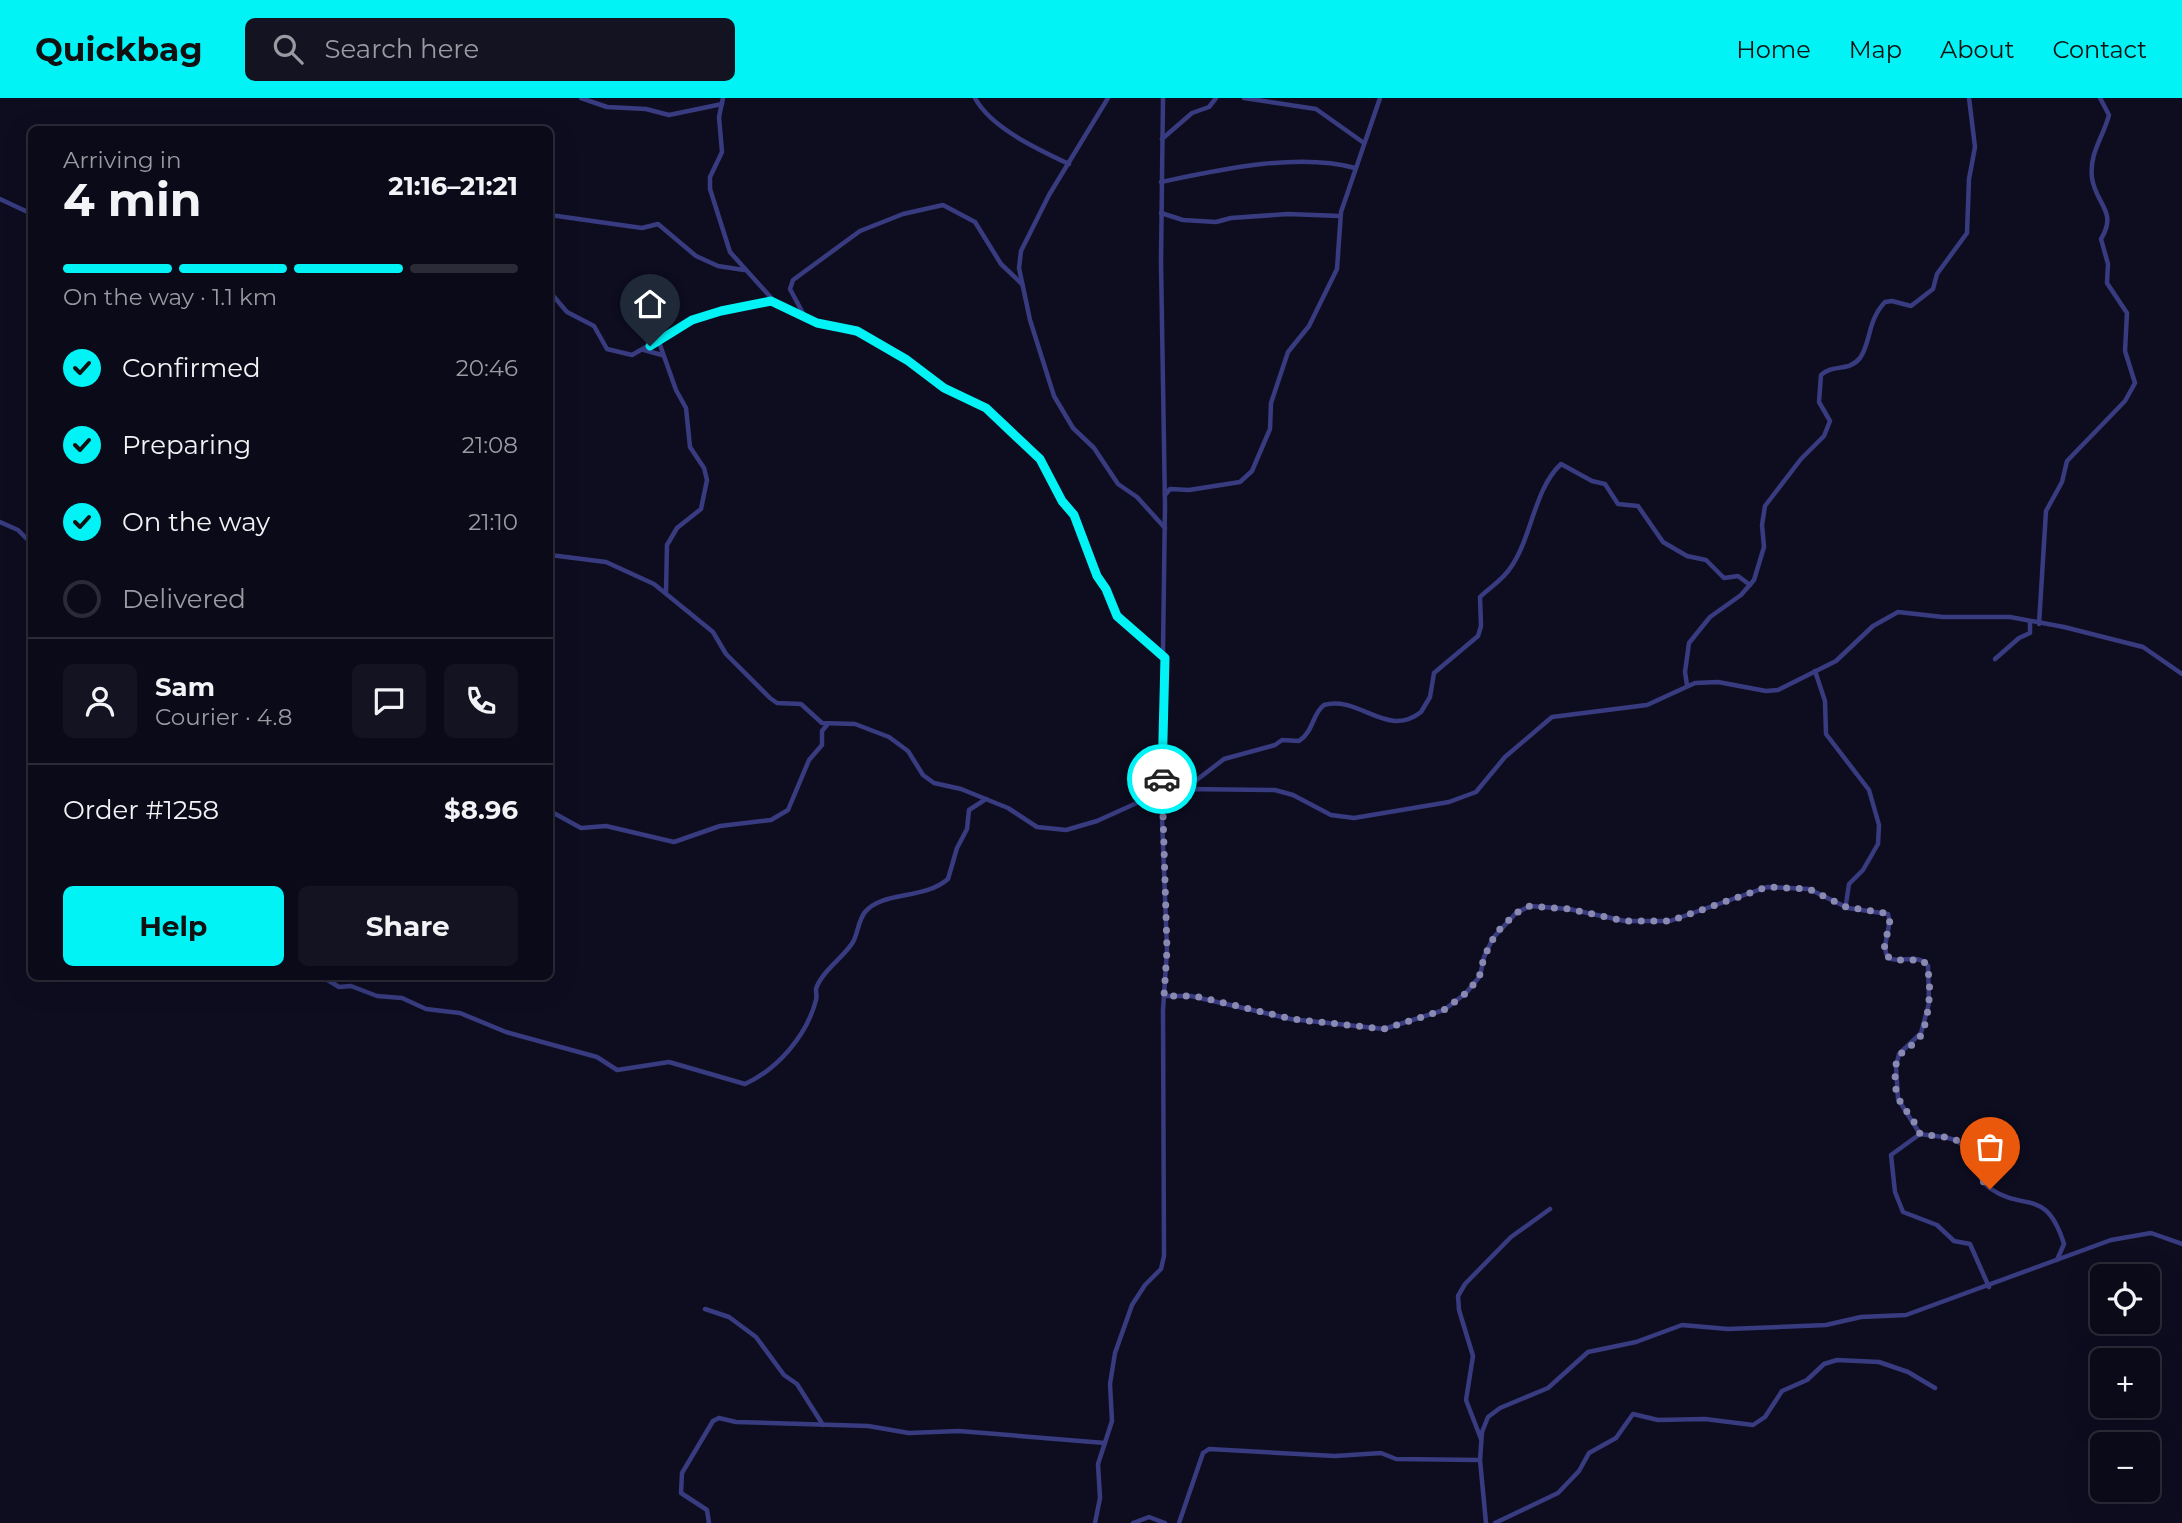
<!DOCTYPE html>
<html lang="en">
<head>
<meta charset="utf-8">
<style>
  body { margin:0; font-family:Montserrat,sans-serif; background:#131321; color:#f1f3f6; height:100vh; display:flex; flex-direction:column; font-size:26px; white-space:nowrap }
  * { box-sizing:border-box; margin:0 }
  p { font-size:23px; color:#999aa2 }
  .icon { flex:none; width:38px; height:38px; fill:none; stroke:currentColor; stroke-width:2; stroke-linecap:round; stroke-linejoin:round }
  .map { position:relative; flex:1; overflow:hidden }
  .side { position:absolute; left:28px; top:28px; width:525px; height:854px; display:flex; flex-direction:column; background:#0a0a18; border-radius:10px; box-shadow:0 7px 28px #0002,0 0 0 2px #2a2b37 }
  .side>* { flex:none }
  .buttons { position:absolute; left:2090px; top:1166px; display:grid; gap:14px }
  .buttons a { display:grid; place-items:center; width:70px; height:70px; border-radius:10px; background:#0a0a18; box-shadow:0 7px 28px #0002,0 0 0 2px #2a2b37; font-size:35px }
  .pin { position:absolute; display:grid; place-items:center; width:60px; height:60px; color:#fff; margin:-72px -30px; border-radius:50% 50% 50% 0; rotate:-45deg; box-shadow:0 0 7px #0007 }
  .pin .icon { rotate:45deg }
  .courier { position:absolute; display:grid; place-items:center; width:70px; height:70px; margin:-35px; border:5px solid #01f3f6; border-radius:50%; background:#fff; color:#222; box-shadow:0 2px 9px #0007 }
  .headline em { font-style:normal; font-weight:700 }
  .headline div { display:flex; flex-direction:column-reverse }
  .headline { display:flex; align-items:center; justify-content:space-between; height:119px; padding:0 35px }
  h1 { font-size:46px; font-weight:700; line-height:52px }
  .bar { display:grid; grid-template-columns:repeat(4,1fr); gap:10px 7px; align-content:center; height:84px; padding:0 35px }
  .bar i { height:9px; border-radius:5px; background:#2a2b37 }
  .bar .on { background:#01f3f6 }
  .bar p { grid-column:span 4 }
  .line { display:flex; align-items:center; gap:18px; padding:0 35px; border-top:2px solid #2a2b37 }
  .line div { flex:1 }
  .round { display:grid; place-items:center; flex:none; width:74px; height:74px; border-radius:10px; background:#131321 }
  ol { padding:0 35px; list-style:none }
  li { display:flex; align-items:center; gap:21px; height:77px }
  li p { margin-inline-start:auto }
  li .icon { padding:7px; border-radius:50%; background:#01f3f6; color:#111; stroke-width:4 }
  li:last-child { color:#999aa2 }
  li i { width:38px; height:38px; border:4px solid #2a2b37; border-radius:50% }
  .button { display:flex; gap:14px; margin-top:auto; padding:14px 35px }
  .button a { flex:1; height:80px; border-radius:10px; background:#01f3f6; color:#111; font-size:28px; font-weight:700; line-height:80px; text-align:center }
  .button a+a { background:#131321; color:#f1f3f6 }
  header { display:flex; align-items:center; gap:42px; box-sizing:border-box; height:98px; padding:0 35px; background:#01f3f6; color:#111 }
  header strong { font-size:33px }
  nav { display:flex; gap:38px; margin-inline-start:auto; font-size:24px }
  .search { width:490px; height:63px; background:#131321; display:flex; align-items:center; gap:18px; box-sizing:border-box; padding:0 24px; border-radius:10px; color:#999aa2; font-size:26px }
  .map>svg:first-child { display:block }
</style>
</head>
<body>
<header>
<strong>Quickbag</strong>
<div class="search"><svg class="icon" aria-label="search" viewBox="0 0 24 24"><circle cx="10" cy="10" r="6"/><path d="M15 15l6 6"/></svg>Search here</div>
<nav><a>Home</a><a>Map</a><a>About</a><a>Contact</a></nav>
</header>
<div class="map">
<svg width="2182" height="1425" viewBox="0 0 2182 1425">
  <rect width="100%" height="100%" fill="#0e0d20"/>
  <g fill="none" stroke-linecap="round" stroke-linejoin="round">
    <g stroke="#383b7f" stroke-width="4.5">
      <path d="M581,0L607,9L646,11L669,17L722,6"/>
      <path d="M723,0L719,19L722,54L710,79V91L730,154L774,203"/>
      <path d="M975,0C991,30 1039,52 1069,66"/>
      <path d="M1108,0L1049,97L1021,153L1019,170L1030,222L1054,298L1073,330L1094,350L1118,386L1137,399L1165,430"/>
      <path d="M1244,0L1316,11L1364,45"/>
      <path d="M1162,41L1192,15L1209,9L1216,0"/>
      <path d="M1161,84C1219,72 1297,54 1355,70"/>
      <path d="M0,101L32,116"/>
      <path d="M1161,115L1183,122L1216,124L1231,120L1288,116L1340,118"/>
      <path d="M550,117L642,130L658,126L696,158L718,168L744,172"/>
      <path d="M550,194L567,214L594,228L607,251L632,257L693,222L721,213L771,203L811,223L868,239L911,264L948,292L986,310L1026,345L1046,369L1062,403L1074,417L1097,478L1109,495L1117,518L1164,559"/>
      <path d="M805,219L790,191L793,182L860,133L903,116L943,107L975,124L1001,166L1022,186"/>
      <path d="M659,244L676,292L686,310L690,349L704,370L707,382L701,411L677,430L667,447L666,494"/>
      <path d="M644,252L662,257"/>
      <path d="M1165,397L1170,391L1189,392L1240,384L1252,373L1270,331L1271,305L1288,254L1309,228L1337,171L1341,114L1380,0"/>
      <path d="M0,424L18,432L32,446"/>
      <path d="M550,457L606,464L654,486L713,534L726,556L770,600L777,605L801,606L822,625L855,626L889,639L908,653L923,677L934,685L961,691L1008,710L1037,729L1066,732L1097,723L1161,694L1185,691L1275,692L1293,697L1331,717L1354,720L1449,704L1476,694L1505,659L1552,619L1647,607L1695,585L1718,584L1766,593L1778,592L1836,563L1873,528L1898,514L1943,519H2010L2064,529L2143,549L2182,576"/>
      <path d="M2039,526L2046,413L2062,384L2067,363L2125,303L2135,285L2125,253L2127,215L2107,185L2108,166L2101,141C2118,113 2096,107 2092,80C2089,55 2103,40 2109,17L2100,0"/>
      <path d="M1995,561L2019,540L2030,535V524"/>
      <path d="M1815,573L1825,603L1826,636L1869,692L1879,727L1878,746L1863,772L1849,786L1846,806L1848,810L1888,816C1893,831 1880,846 1888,860C1902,866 1917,854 1928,868L1929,905L1921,935L1899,956L1896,968L1898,1001L1920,1036L1891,1057L1895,1094L1903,1114L1937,1127L1954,1143L1970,1146L1989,1189"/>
      <path d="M1687,587L1685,574L1689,545L1710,519L1741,497L1754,482L1764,449L1762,427L1765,408L1801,361L1824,338L1830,323L1819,304L1821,277C1832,266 1849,274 1860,260C1871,245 1867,223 1885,204L1892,203L1911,208L1933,191L1937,176L1967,135L1969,81L1975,49L1969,0"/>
      <path d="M1185,691L1224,661L1275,647L1282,642L1299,643C1314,633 1312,616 1324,607C1359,597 1387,641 1421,614L1430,599L1434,575L1478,538L1481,528L1480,499C1490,489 1503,482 1511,469C1532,439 1534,391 1561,366L1592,383L1605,386L1618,406L1638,408L1663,444L1687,458L1706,462L1724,480L1738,478L1750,487"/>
      <path d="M550,713L581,730L606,728L674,744L720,728L771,722L788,712L809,662L822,647V633L827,627"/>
      <path d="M321,878L339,889L351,888L377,898L402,900L426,911L460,915L506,934L597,959L617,972L669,964L745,986C778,971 807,937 816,902C817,898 816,895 816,891C821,874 844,859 853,844C858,835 858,823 865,814C882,793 924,802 948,781L957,750L967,731L969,712L986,701"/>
      <path d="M1164,898H1191L1291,921L1384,931L1444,912L1466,895L1480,878L1484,859L1493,840L1516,815L1530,808L1569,811L1625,823H1670L1767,789L1809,791L1848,810"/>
      <path d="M1920,1036C1931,1038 1948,1038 1957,1043C1976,1054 1973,1079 1991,1091C2025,1114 2046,1089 2064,1146L2057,1162"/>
      <path d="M705,1211L729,1219L756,1239L784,1277L797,1286L823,1327"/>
      <path d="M1481,1341L1466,1302L1473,1258L1459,1212L1458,1198L1465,1186L1511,1139L1550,1111"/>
      <path d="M709,1425L707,1412L681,1395L682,1375L713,1323L719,1320L736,1324L868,1328L909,1335L959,1333L1105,1345"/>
      <path d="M1095,1425L1100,1400L1098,1366L1112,1323L1110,1286L1115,1255L1132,1207L1145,1187L1161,1171L1164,1158L1163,912L1167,852L1161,694L1165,408L1161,164L1163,0"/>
      <path d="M1133,1425L1149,1419L1165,1425"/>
      <path d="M1179,1425L1203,1355L1209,1351L1335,1358L1381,1355L1396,1361L1480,1362"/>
      <path d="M1486,1425L1480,1362L1482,1334L1488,1319L1500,1310L1548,1290L1588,1254L1636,1244L1682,1227L1728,1231L1826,1227L1861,1219L1906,1217L2111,1142L2151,1135L2182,1146"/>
      <path d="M1495,1425L1558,1395L1579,1373L1589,1355L1616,1340L1633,1316L1658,1322L1705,1321L1753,1327L1765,1319L1782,1293L1807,1282L1824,1266L1837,1262L1879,1264L1908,1274L1935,1290"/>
    </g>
  </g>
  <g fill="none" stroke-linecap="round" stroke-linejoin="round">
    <path stroke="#8a89b1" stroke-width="7" stroke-dasharray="0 12.6" d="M1162,681L1167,852L1164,898H1195L1292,921L1384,931L1444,912L1466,895L1479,880L1484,859L1496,835L1516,815L1530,808L1569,811L1625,823H1670L1767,789L1809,791L1846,809L1885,815L1890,822L1884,851L1886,858L1895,862H1922C1935,871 1929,925 1920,939C1912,950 1898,952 1896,967C1891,1009 1908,1006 1920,1036C1930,1038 1944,1038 1954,1041C1975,1050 1974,1078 1990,1091"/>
    <path stroke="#01f3f6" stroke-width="9" d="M650,248L692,222L721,213L771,203L817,225L857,233L907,262L944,290L986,310L1040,361L1062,403L1074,417L1097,478L1106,491L1117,518L1165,560L1162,681"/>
  </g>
</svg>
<div class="buttons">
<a><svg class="icon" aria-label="locate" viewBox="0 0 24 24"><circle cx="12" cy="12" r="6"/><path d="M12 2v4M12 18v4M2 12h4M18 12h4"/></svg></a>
<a>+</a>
<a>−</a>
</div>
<div class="pin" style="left:1990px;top:1091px;background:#ea580c"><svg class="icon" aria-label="bag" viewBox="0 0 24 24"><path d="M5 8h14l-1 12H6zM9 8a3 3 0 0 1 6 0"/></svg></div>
<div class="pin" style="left:650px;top:248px;background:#1f2937"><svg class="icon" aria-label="home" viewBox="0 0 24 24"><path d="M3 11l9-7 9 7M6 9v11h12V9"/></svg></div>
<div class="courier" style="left:1162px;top:681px"><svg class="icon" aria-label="car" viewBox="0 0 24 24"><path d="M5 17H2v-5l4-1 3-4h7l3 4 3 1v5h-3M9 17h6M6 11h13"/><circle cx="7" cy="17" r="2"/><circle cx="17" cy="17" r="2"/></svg></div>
<section class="side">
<div class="headline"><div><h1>4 min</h1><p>Arriving in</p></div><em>21:16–21:21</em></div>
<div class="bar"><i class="on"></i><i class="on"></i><i class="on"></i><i></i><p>On the way · 1.1 km</p></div>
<ol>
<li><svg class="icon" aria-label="check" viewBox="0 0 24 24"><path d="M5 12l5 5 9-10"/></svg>Confirmed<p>20:46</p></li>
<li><svg class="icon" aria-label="check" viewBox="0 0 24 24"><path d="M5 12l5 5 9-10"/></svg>Preparing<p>21:08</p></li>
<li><svg class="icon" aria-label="check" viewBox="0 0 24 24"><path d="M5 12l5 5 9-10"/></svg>On the way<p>21:10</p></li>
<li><i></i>Delivered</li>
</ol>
<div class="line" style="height:126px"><a class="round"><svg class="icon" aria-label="person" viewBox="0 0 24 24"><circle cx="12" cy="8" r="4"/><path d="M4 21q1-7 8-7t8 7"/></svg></a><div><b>Sam</b><p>Courier · 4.8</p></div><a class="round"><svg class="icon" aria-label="chat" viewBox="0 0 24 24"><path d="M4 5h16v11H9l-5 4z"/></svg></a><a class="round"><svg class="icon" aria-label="phone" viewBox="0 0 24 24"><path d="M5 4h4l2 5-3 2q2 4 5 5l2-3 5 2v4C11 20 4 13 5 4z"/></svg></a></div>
<div class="line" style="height:91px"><div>Order #1258</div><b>$8.96</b></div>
<div class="button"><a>Help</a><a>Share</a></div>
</section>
</div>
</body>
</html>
